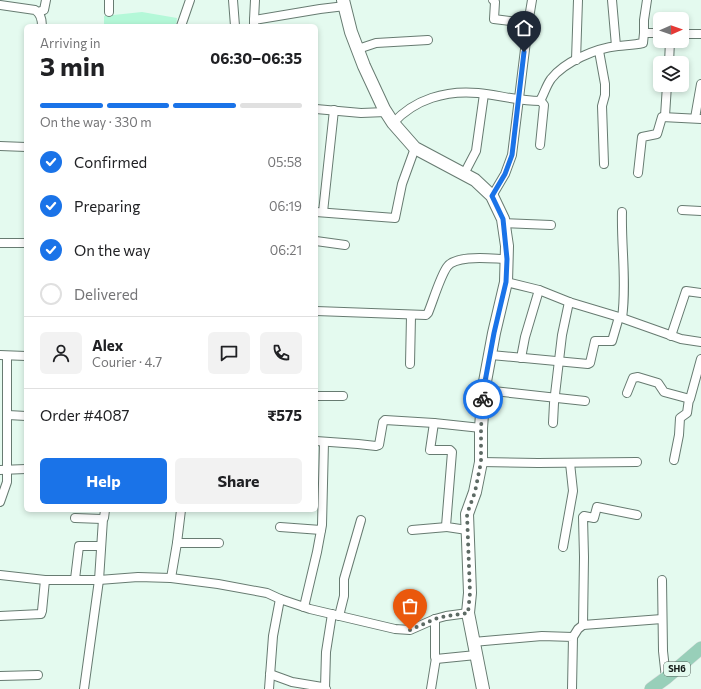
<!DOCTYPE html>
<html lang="en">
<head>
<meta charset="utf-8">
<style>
  body { margin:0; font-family:Commissioner,sans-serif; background:#f2f2f2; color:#202124; height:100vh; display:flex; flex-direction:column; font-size:15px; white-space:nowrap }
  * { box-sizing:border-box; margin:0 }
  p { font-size:13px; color:#757577 }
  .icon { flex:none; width:22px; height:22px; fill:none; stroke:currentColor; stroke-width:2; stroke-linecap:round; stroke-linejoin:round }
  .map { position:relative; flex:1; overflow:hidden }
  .side { position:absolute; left:24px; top:24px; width:294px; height:488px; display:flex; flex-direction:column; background:#fff; border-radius:6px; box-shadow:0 2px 6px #0003 }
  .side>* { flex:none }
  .needle { width:26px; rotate:88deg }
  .buttons { position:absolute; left:653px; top:12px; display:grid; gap:8px }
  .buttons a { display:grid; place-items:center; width:36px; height:36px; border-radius:6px; background:#fff; box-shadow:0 2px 6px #0003; font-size:20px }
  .pin { position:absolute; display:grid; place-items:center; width:34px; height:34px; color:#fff; margin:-41px -17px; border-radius:50% 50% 50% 0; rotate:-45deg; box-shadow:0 0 4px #0007 }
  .pin .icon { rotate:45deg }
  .courier { position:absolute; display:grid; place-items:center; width:40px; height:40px; margin:-20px; border:3px solid #1a73e8; border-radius:50%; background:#fff; color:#222; box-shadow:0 1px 5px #0007 }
  .overview em { font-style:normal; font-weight:700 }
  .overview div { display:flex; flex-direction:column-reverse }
  .overview { display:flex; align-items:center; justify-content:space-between; height:68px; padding:0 16px }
  h1 { font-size:26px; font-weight:700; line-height:30px }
  .bar { display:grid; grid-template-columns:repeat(4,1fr); gap:6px 4px; align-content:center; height:48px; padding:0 16px }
  .bar i { height:5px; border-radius:3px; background:#e0e0e0 }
  .bar .on { background:#1a73e8 }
  .bar p { grid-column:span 4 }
  .line { display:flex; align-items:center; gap:10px; padding:0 16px; border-top:1px solid #e0e0e0 }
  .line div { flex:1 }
  .round { display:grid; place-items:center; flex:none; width:42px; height:42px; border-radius:6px; background:#f2f2f2 }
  ol { padding:0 16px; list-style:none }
  li { display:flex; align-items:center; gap:12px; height:44px }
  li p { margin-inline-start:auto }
  li .icon { padding:4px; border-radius:50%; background:#1a73e8; color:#fff; stroke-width:4 }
  li:last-child { color:#757577 }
  li i { width:22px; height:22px; border:2px solid #e0e0e0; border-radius:50% }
  .primary-button { display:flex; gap:8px; margin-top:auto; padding:8px 16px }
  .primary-button a { flex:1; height:46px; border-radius:6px; background:#1a73e8; color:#fff; font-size:16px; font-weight:700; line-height:46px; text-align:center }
  .primary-button a+a { background:#f2f2f2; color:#202124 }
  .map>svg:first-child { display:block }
</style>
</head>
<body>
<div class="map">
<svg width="701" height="689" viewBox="0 0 701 689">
  <rect width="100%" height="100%" fill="#e4faef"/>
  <path fill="#b4f8d8" d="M142,12L177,18L176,26H104V16Z"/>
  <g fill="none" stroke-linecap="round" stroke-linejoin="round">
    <defs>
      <g id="street">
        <path d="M233,0L235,26"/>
        <path d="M612,0L616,46"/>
        <path d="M647,0L644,20V33H660"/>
        <path d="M0,5L35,10C40,13 42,20 42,26"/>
        <path d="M38,12L44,10L46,0"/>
        <path d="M109,12V0"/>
        <path d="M254,20L255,0"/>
        <path d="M528,24L532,0"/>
        <path d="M181,26L190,0"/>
        <path d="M254,26V20L320,9L345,6"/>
        <path d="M682,34H701"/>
        <path d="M358,49L376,43L428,40"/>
        <path d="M599,51L605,84V95L602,106L604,164"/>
        <path d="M576,60L578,0"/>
        <path d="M669,63L670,41"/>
        <path d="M316,109L361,113L386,112"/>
        <path d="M665,116L667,85"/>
        <path d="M695,118L701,84"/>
        <path d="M393,123C415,99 446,90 478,93C498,95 519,101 540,101C544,94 546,86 551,79C564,62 596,48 618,46C626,45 634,45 643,43L644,33"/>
        <path d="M540,145L544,105L540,100"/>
        <path d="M0,146L26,147"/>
        <path d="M638,173L642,137L657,134L662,117L701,119"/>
        <path d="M464,174L476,151L484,94"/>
        <path d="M492,196L505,174L512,155L528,25L526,23L494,19L495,2L493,0"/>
        <path d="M682,210L701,211"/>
        <path d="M316,212L395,218L402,184L415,148"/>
        <path d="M323,212L334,110"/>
        <path d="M503,223L551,225"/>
        <path d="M316,241L345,245"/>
        <path d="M0,243H26"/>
        <path d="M506,282L539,290L569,302L619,317L681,339L701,342"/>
        <path d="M316,311L426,315L428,313C433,301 440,277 447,267C456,254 493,259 507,259"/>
        <path d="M622,318C627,283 621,247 622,212"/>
        <path d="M671,336L686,291L701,293"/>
        <path d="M0,355L26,356"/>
        <path d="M491,355L588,364L590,363L595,341H612L619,317"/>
        <path d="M521,358L525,337L539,290"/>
        <path d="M410,364L411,316"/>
        <path d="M484,390L585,401"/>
        <path d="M627,393L633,378L638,377L658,383L664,392L690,399L701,359"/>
        <path d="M316,396H343"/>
        <path d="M8,415L26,416"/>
        <path d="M434,423L430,450H450L452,452L446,526L447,527L467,530"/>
        <path d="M553,423L554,403L562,335L569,302"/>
        <path d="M316,441L358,444L376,446L379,445L383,422L385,420L434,423L481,428"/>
        <path d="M674,460L679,435L680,418L687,413L689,399"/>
        <path d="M481,462L538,463L637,462"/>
        <path d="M0,470L26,469"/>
        <path d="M0,502L7,482V356"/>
        <path d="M75,518L102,519L104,518L105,510"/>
        <path d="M280,527L321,530"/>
        <path d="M412,530L447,527"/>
        <path d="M177,543H219"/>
        <path d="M563,547L573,491L570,463"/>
        <path d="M0,575L45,580H99L138,577L171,578L218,584L267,593L280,599L310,609L395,629L410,630L435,619L446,616L468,613"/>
        <path d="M171,578L177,543L181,510"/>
        <path d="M75,579L79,546H101"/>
        <path d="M662,580L663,651L666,678"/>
        <path d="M304,607L317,552L322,525L324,442"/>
        <path d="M0,616L41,614L42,611L45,580"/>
        <path d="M339,616L344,596V579L361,520"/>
        <path d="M435,619V657L436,659L476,655"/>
        <path d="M583,625L584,557L583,517L584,516L594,518L597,507L637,515"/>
        <path d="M573,637L578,629L583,625L662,619"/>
        <path d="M473,642L542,636L573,637L572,689"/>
        <path d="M270,674L292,682L322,687L326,689"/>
        <path d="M0,676L38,675"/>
        <path d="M325,688L326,652L332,614"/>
        <path d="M84,689L99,580L103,519"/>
        <path d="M269,689L273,636L280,599"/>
        <path d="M431,689L436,658"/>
      </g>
      <path id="secondary" d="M343,0L351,32L364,66L384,109L393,123L415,148L475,180L492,196L503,219L507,246L506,282L494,333L484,387L481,428V462L475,492L467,514L470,593L468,613L483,689"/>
      <path id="primary" d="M651,689L666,678L701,648"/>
    </defs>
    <use href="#street" stroke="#677b71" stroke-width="10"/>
    <use href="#secondary" stroke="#677b71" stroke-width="14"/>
    <use href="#primary" stroke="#dedfdf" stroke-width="14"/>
    <use href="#street" stroke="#fff" stroke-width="8"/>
    <use href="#secondary" stroke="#fff" stroke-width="12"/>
    <use href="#primary" stroke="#98cfb9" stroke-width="13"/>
  </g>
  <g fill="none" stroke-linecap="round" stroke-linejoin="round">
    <path stroke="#5d6a64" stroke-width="4" stroke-dasharray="0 7.2" d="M410,630L435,619L446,616L468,613L470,593L467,514L475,492L481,462V428L483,399"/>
    <path stroke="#1a73e8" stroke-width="5" d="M483,399L484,387L494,333L506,282L507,259L503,219L492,196L505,174L512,155L524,52"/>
  </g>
  <g text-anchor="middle" stroke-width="3" stroke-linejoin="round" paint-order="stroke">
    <rect fill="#e4faef" stroke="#535f59" stroke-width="1" x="664" y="662" width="26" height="14" rx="3"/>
    <g font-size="9" font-weight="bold" fill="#151c19">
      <text x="677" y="672">SH6</text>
    </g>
  </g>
</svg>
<div class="buttons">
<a><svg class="needle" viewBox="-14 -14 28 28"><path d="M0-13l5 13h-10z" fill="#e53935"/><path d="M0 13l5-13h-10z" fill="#757577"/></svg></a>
<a><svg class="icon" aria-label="layers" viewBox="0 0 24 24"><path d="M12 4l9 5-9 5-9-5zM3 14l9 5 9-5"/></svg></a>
</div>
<div class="pin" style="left:410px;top:630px;background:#ea580c"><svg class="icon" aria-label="bag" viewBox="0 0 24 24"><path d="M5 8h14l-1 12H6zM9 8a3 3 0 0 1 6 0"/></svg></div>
<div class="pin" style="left:524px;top:52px;background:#1f2937"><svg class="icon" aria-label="home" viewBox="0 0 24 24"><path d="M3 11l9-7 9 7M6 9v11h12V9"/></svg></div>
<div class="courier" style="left:483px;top:399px"><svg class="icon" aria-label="bike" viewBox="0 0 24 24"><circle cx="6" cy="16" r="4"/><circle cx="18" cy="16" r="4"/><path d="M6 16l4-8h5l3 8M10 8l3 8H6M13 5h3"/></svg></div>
<section class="side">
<div class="overview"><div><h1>3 min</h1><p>Arriving in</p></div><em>06:30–06:35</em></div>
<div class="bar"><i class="on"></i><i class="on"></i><i class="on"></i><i></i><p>On the way · 330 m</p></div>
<ol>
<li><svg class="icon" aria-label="check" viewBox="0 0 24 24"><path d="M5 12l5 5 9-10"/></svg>Confirmed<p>05:58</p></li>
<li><svg class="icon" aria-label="check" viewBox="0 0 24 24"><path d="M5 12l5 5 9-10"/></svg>Preparing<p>06:19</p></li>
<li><svg class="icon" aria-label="check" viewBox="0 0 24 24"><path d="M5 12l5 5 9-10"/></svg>On the way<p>06:21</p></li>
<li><i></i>Delivered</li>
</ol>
<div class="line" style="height:72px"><a class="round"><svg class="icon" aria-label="person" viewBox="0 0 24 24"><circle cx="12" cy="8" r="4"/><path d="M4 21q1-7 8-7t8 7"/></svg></a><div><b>Alex</b><p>Courier · 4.7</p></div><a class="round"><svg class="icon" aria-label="chat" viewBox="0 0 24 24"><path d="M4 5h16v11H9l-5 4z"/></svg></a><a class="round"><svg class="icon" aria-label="phone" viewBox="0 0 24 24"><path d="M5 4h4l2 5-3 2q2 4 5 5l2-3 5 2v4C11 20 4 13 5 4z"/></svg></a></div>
<div class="line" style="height:52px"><div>Order #4087</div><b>₹575</b></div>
<div class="primary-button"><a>Help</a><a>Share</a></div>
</section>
</div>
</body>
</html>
